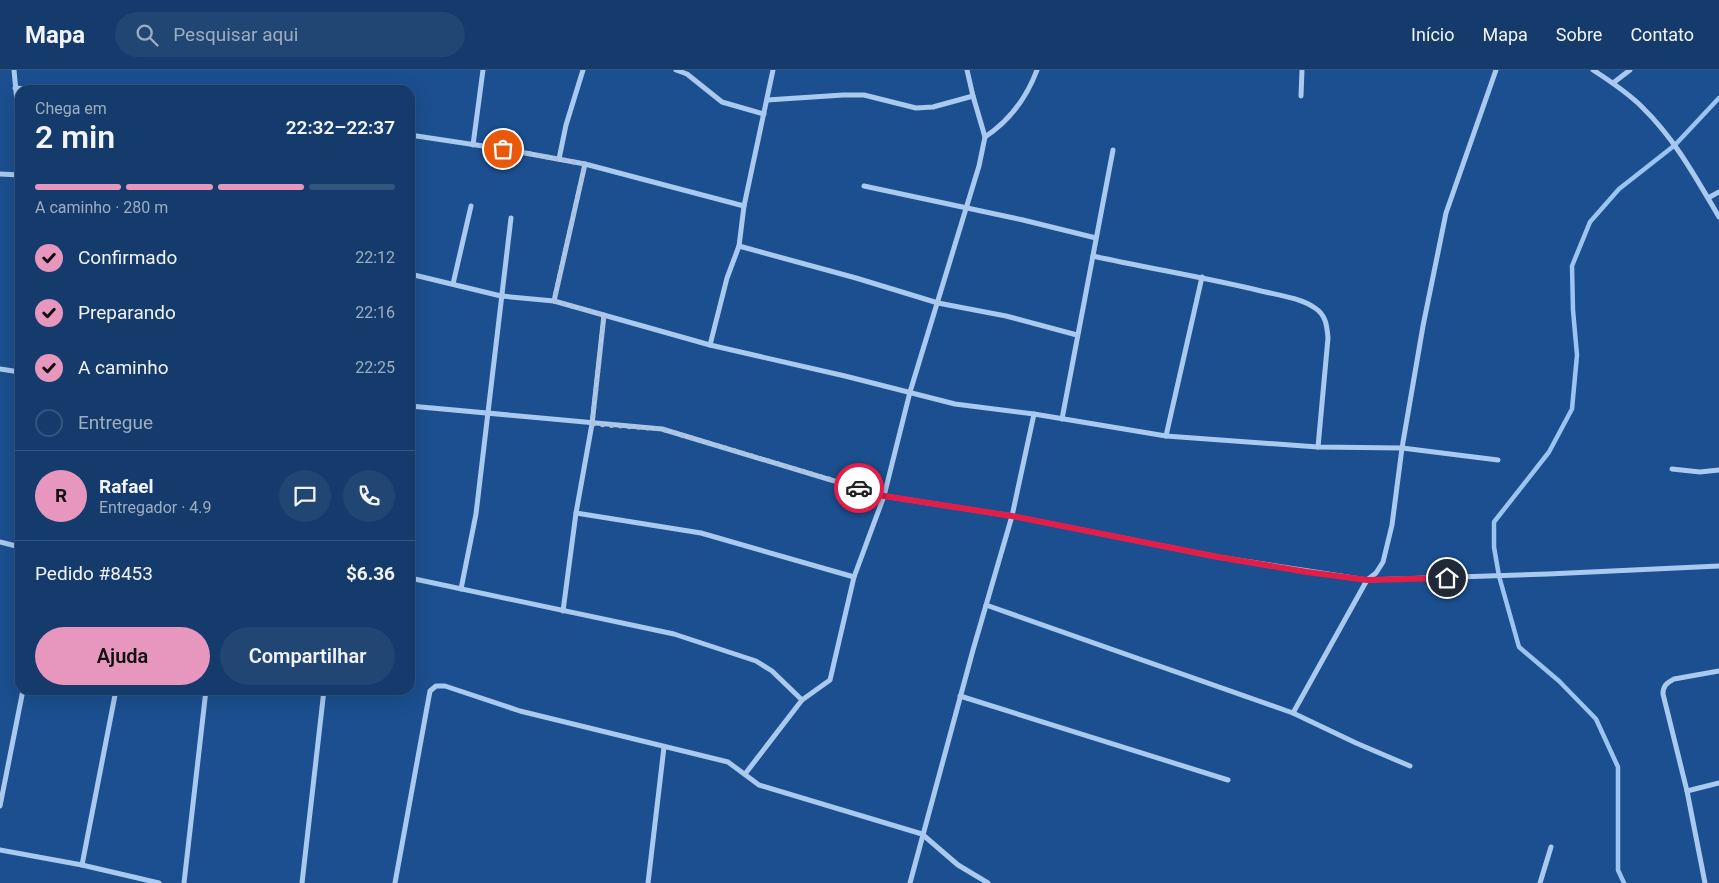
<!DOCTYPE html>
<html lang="pt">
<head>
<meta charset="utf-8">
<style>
  body { margin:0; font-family:Roboto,sans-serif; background:#214673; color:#f1f3f6; height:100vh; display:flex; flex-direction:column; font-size:19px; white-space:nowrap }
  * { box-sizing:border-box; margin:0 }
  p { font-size:16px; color:#9dadc1 }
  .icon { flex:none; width:28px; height:28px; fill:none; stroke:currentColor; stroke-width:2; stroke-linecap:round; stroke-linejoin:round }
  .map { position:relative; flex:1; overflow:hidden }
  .drawer { position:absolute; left:15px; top:15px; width:400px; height:610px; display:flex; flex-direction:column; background:#143b6b; border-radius:15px; box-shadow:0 5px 20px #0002,0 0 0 1px #33557e }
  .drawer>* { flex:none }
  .pin { position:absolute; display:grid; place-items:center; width:42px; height:42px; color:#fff; margin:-21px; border:2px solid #fff; border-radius:50%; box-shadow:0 1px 5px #0007 }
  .courier { position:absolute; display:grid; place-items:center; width:50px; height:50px; margin:-25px; border:4px solid #e11d48; border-radius:50%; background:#fff; color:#222; box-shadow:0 1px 6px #0007 }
  .headline em { font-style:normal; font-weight:600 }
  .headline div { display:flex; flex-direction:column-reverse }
  .headline { display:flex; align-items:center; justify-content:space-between; height:85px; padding:0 20px }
  h1 { font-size:32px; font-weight:600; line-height:38px }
  .bar { display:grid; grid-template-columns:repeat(4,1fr); gap:8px 5px; align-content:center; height:60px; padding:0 20px }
  .bar i { height:6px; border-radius:4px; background:#33557e }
  .bar .selected { background:#e797bd }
  .bar p { grid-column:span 4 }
  .line { display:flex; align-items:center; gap:12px; padding:0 20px; border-top:1px solid #33557e }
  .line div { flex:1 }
  .round { display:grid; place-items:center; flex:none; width:52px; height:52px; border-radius:26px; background:#214673 }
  ol { padding:0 20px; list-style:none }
  li { display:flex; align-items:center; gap:15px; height:55px }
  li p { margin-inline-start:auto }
  li .icon { padding:5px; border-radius:50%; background:#e797bd; color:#111; stroke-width:4 }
  li:last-child { color:#9dadc1 }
  li i { width:28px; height:28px; border:2px solid #33557e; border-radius:50% }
  .cta { display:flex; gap:10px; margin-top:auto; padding:10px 20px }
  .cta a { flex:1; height:58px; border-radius:30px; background:#e797bd; color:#111; font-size:20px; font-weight:600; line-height:58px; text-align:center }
  .cta a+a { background:#214673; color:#f1f3f6 }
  header { display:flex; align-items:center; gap:30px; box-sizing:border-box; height:70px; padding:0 25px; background:#143b6b; border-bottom:1px solid #33557e }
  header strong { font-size:24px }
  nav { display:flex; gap:28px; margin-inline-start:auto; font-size:18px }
  .search { width:350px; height:45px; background:#214673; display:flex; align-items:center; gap:12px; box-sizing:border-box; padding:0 18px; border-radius:28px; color:#9dadc1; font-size:19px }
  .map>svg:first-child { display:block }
</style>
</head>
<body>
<header>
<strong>Mapa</strong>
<div class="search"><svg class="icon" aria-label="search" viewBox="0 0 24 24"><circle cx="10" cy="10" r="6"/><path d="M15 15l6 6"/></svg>Pesquisar aqui</div>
<nav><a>Início</a><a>Mapa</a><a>Sobre</a><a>Contato</a></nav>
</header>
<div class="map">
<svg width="1719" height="813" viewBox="0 0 1719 813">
  <rect width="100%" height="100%" fill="#1b4f8f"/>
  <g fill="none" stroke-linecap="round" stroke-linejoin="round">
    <path stroke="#9cc4f0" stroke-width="4.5" d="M1624,813L1618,800V697L1596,649L1559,611L1519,577L1499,506L1494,477V452L1549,382L1572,339L1577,285L1573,240L1572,196L1590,152L1619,119L1675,75L1719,28"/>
    <g stroke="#a9c9ee" stroke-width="5">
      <path d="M14,0L20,64"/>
      <path d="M676,0L687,4L722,32L764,44"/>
      <path d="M1593,0C1610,11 1628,23 1642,37C1675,69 1696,108 1719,147"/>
      <path d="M1613,13L1630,0"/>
      <path d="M15,18L43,20"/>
      <path d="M1301,26L1302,0"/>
      <path d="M767,30L843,25H864L916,38L933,37L973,26"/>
      <path d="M410,65L503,79L585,94L744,136"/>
      <path d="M985,67C1009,51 1027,27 1037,0"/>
      <path d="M473,75L483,0"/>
      <path d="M559,89L566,55L583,0"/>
      <path d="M0,104L20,105"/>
      <path d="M864,116L1023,150L1096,168"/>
      <path d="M1708,128L1719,122"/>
      <path d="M739,176L856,208L938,233L1006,246L1077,265"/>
      <path d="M1093,186C1147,198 1202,207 1257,220C1276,225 1299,227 1315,238C1326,245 1327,256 1328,268L1318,377"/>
      <path d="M410,204L501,226L554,231L710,275L845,306L955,334L1034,344L1166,366L1318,377L1402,378L1498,390"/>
      <path d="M453,214L471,136"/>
      <path d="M554,231L585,94"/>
      <path d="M710,275L727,208L739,176L744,136L773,0"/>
      <path d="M0,299L20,302"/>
      <path d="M410,336L662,359L884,426L1012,446L1218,487L1367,510L1548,504L1719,496"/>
      <path d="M1062,349L1113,80"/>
      <path d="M1166,366L1202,207"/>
      <path d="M1672,399L1700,402L1719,400"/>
      <path d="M576,443L701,463L854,507L884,426L910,322L979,96L985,67L973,26L967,0"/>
      <path d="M0,472L20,477"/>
      <path d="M410,508L674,564L756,591L772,601L802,630L745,704"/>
      <path d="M461,519L476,444L511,148"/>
      <path d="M986,535L1293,643L1356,673L1410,696"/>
      <path d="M563,541L576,443L592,354L604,245"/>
      <path d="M960,626L1228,710"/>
      <path d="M802,630L830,610L854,507"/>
      <path d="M1293,643L1367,510L1376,503L1383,492L1392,455L1402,378L1423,256L1446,143L1496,0"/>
      <path d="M1687,721L1719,713"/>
      <path d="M0,736L23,620"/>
      <path d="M0,780L82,795L159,813"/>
      <path d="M82,795L116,620"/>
      <path d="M184,813L206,620"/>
      <path d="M302,813L324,620"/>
      <path d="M395,813L430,621L436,616H445L520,641L728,692L759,715L922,764L958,795L988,813"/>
      <path d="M648,813L664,677"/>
      <path d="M910,813L973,580L1012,446L1034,344"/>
      <path d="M1540,813L1551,777"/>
      <path d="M1705,813L1687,721L1663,624C1663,615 1667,613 1674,609L1719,601"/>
    </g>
  </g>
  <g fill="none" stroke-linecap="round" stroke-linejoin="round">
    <path stroke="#afc1d8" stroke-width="5" stroke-dasharray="0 9" d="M503,79L585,94L554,231L604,245L592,354L662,359L859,418"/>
    <path stroke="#e11d48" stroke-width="6" d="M859,418L884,426L1012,446L1218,487L1307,502L1367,510L1447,508"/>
  </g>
</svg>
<div class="pin" style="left:503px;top:79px;background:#ea580c"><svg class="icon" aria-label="bag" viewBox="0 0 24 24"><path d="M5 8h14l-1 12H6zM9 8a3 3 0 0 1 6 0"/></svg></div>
<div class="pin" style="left:1447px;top:508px;background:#1f2937"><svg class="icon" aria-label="home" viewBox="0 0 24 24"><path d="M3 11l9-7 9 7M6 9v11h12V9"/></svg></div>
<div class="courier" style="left:859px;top:418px"><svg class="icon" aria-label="car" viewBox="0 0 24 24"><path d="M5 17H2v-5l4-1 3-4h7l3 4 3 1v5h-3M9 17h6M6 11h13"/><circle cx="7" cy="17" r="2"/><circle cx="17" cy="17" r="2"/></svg></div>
<section class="drawer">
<div class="headline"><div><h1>2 min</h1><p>Chega em</p></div><em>22:32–22:37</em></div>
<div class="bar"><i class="selected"></i><i class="selected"></i><i class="selected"></i><i></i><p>A caminho · 280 m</p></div>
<ol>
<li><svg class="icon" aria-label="check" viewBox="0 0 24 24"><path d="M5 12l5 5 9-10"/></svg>Confirmado<p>22:12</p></li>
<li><svg class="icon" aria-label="check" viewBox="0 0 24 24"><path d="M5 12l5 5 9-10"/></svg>Preparando<p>22:16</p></li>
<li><svg class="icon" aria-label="check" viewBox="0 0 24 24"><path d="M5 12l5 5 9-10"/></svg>A caminho<p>22:25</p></li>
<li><i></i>Entregue</li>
</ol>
<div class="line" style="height:90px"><b class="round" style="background:#e797bd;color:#111">R</b><div><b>Rafael</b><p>Entregador · 4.9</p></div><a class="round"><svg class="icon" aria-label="chat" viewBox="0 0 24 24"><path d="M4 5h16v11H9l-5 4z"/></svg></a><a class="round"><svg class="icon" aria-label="phone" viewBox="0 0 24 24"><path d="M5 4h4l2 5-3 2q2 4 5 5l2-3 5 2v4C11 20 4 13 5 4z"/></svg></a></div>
<div class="line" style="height:65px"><div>Pedido #8453</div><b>$6.36</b></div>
<div class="cta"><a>Ajuda</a><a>Compartilhar</a></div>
</section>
</div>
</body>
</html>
